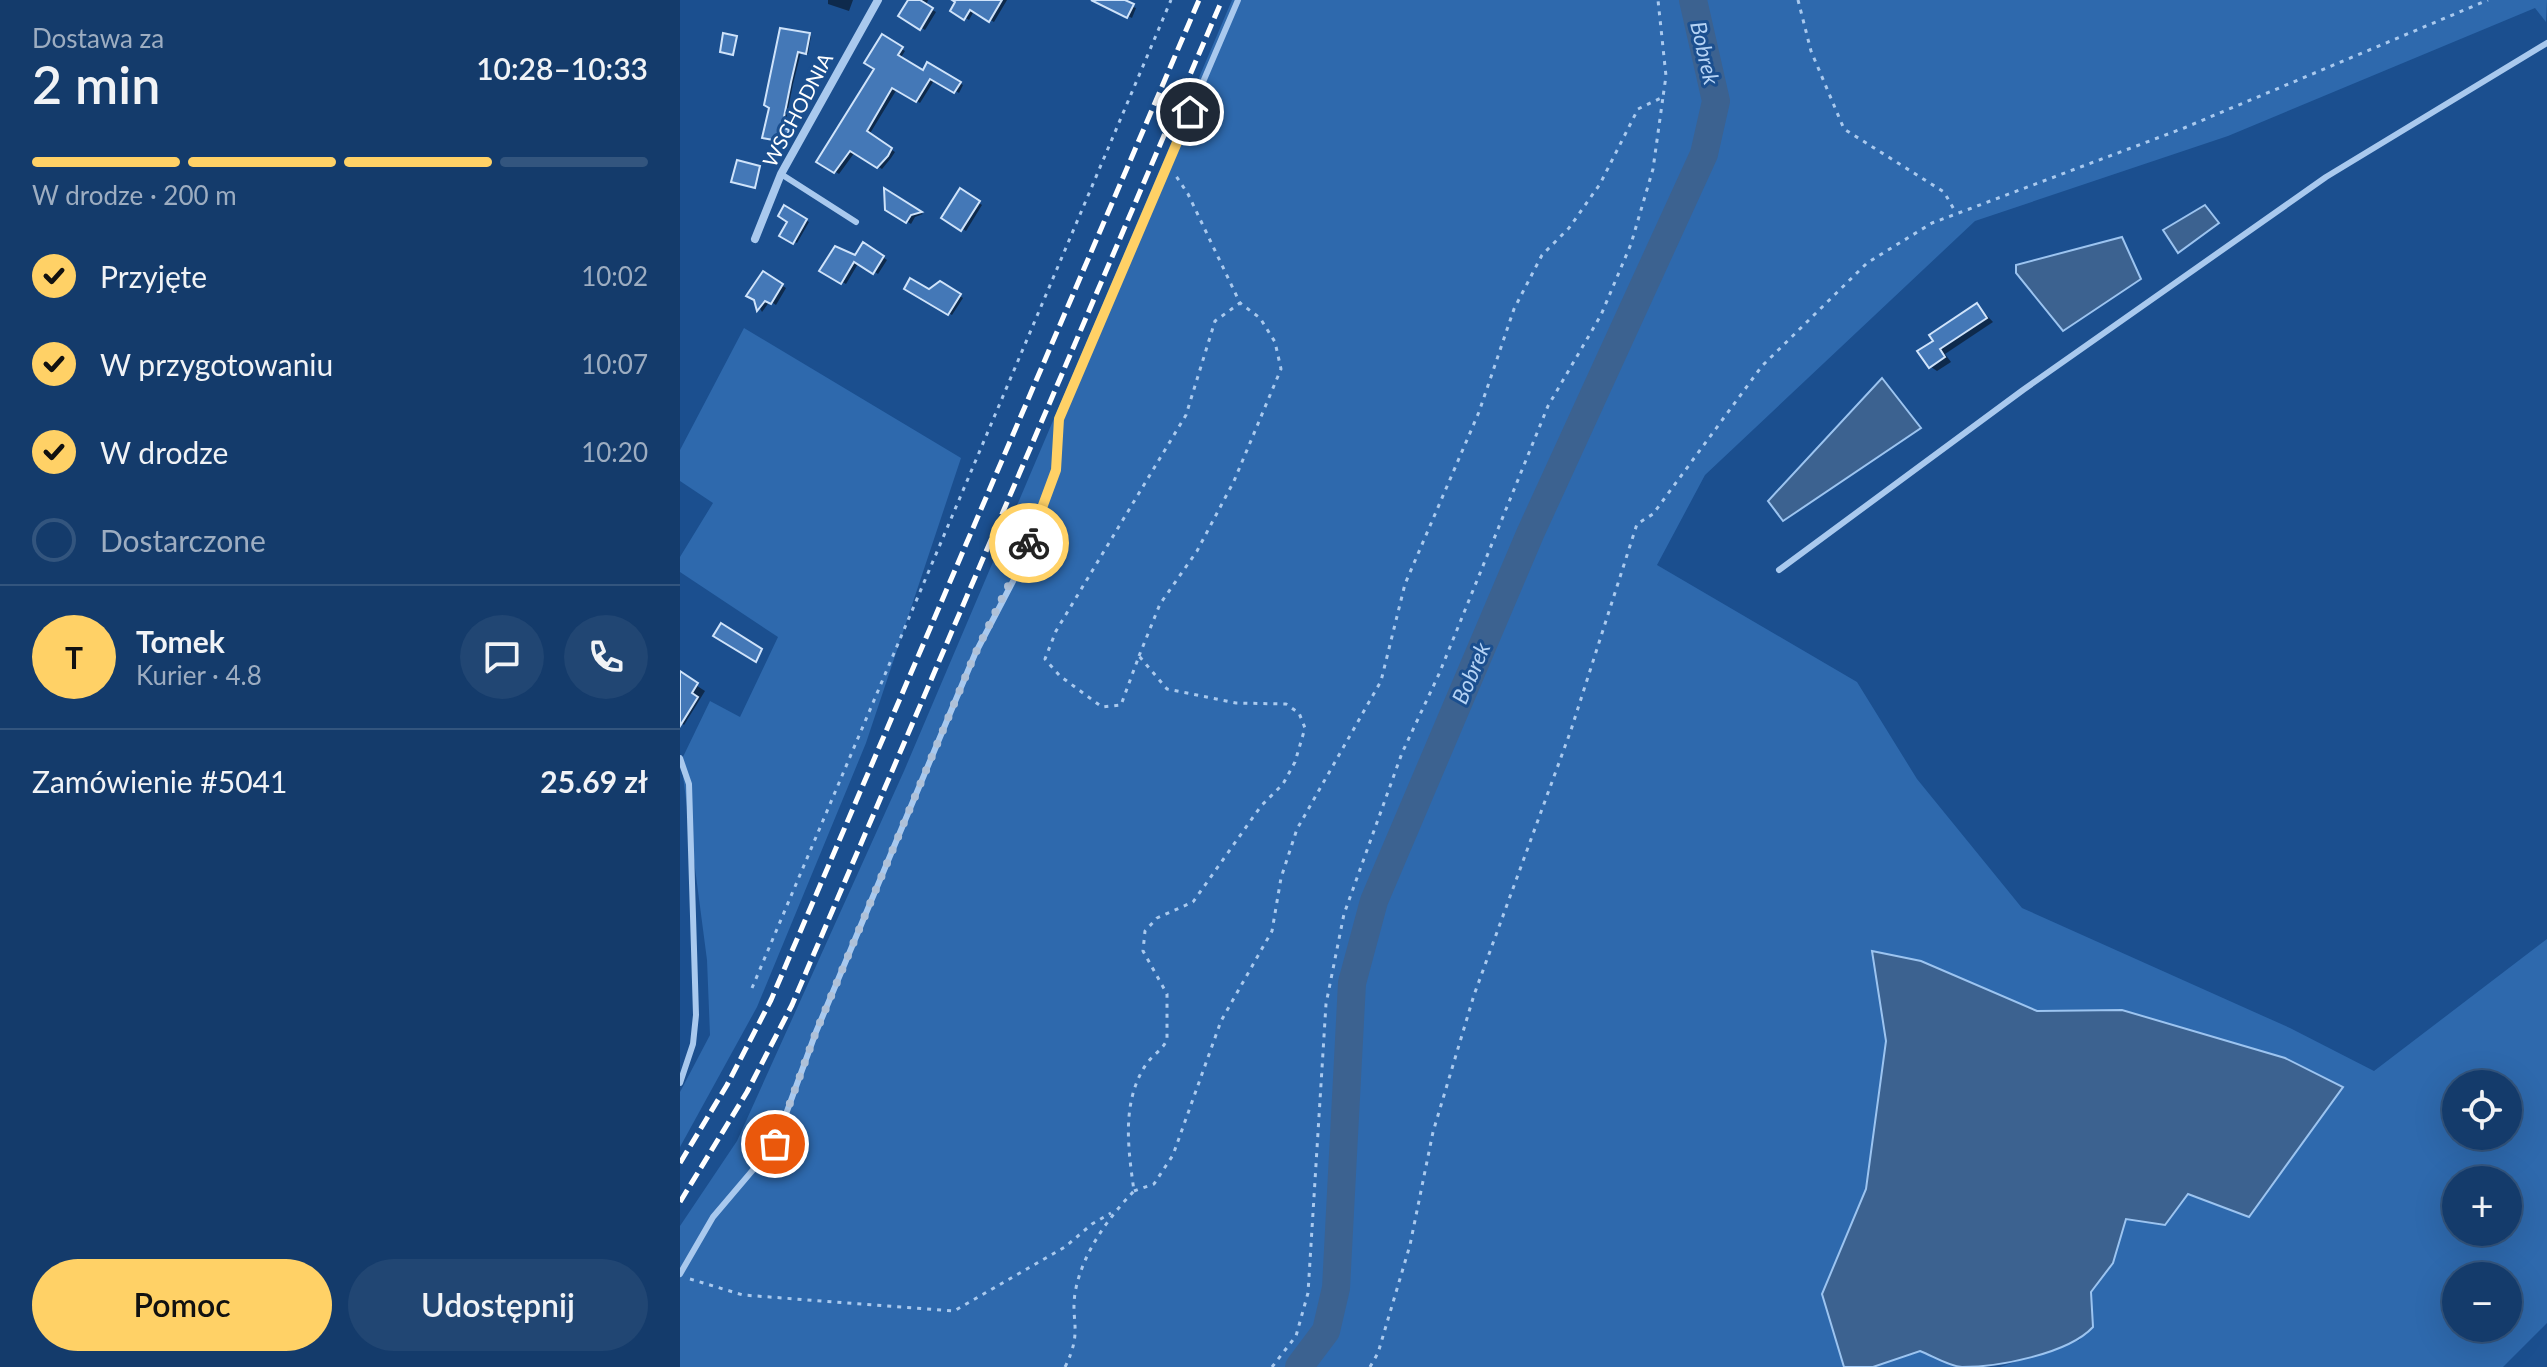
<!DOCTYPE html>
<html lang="pl">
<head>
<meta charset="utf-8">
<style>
  body { margin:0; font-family:Lato,sans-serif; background:#214673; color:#f1f3f6; height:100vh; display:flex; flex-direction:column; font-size:30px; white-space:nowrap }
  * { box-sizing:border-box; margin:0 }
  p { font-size:26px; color:#9dadc1 }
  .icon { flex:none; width:44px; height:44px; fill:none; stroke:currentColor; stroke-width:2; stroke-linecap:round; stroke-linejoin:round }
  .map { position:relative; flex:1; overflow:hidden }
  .drawer { display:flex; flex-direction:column; background:#143b6b; width:680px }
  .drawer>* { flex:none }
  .tools { position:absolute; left:1762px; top:1070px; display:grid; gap:16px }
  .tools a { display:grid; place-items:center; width:80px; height:80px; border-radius:50%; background:#143b6b; box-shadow:0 8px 32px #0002,0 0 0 2px #33557e; font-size:40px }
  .pin { position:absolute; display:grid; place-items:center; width:68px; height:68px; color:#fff; margin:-34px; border:4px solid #fff; border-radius:50%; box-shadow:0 2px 8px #0007 }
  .courier { position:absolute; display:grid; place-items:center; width:80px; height:80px; margin:-40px; border:6px solid #ffd166; border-radius:50%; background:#fff; color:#222; box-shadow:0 2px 10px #0007 }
  .headline em { font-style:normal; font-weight:600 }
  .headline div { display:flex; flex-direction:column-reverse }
  .headline { display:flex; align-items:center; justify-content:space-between; height:136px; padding:0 32px }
  h1 { font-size:52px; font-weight:600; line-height:60px }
  .bar { display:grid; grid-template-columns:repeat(4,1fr); gap:12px 8px; align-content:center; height:96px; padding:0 32px }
  .bar i { height:10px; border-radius:6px; background:#33557e }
  .bar .current { background:#ffd166 }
  .bar p { grid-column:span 4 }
  .line { display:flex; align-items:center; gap:20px; padding:0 32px; border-top:2px solid #33557e }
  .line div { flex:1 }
  .round { display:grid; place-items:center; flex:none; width:84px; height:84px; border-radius:42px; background:#214673 }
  ol { padding:0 32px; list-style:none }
  li { display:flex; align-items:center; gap:24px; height:88px }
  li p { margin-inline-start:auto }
  li .icon { padding:8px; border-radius:50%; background:#ffd166; color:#111; stroke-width:4 }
  li:last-child { color:#9dadc1 }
  li i { width:44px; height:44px; border:4px solid #33557e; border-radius:50% }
  .cta { display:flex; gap:16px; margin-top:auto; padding:16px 32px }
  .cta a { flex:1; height:92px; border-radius:48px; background:#ffd166; color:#111; font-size:32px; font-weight:600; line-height:92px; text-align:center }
  .cta a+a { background:#214673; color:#f1f3f6 }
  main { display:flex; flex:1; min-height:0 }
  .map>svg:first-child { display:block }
</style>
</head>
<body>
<main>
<section class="drawer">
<div class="headline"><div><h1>2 min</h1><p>Dostawa za</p></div><em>10:28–10:33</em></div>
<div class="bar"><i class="current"></i><i class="current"></i><i class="current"></i><i></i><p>W drodze · 200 m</p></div>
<ol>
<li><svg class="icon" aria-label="check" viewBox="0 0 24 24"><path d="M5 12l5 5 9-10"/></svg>Przyjęte<p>10:02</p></li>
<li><svg class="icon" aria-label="check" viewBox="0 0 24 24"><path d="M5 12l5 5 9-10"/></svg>W przygotowaniu<p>10:07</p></li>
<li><svg class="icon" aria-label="check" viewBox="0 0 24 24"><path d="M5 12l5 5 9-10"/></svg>W drodze<p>10:20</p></li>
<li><i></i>Dostarczone</li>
</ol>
<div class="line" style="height:144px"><b class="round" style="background:#ffd166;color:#111">T</b><div><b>Tomek</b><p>Kurier · 4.8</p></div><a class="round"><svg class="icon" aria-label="chat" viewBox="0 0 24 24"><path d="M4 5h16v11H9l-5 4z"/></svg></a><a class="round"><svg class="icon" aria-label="phone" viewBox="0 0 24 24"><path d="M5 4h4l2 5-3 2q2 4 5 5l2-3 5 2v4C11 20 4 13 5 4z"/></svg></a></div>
<div class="line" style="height:104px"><div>Zamówienie #5041</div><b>25.69 zł</b></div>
<div class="cta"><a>Pomoc</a><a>Udostępnij</a></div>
</section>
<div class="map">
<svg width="1867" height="1367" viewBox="0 0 1867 1367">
  <rect width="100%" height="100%" fill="#1b4f8f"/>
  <g fill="#2e69ad" fill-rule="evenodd">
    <path d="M552,0H1867L1866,22L1855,8L1548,136L1295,221L1025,475L977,565L1177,682L1237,779L1342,908L1610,1028L1694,1071L1867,939V1323L1823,1367H1320L1400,1340L1411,1292L1433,1263L1446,1219L1508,1194L1569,1216L1589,1187L1442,1010L1357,1011L1241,961L1193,951L1206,1041L1186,1189L1142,1294L1164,1367H0V1226L57,1141L224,771ZM1776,1084H1828V1136H1776ZM1776,1180H1828V1232H1776ZM1776,1276H1828V1328H1776Z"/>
    <path d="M64,328L281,458L186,743L77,1007L0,1147V1092L30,1035L27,960L1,761L30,701L60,717L98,637L0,572V557L33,503L0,481V450Z"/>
    <path d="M1240,1351L1279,1367H1193Z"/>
  </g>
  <g fill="#3c6290" stroke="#9cc4f0" stroke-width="2">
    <path d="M1525,205L1539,223L1498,253L1483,230Z"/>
    <path d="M1442,237L1461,279L1383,331L1336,273V265Z"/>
    <path d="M1202,378L1241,428L1103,521L1088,501Z"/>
    <path d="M1192,951L1241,961L1357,1011L1442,1010L1605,1058L1663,1087L1569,1217L1508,1194L1485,1225L1446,1219L1433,1263L1411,1292L1413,1327C1388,1354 1318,1367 1282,1367C1268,1366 1253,1356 1240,1351L1193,1367H1164L1142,1294L1186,1189L1206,1041Z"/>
  </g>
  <g fill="#0007">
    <path d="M148,0H181H173L169,11L148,4Z"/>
    <path d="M230,0H248L246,6L256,12L245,30L220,15Z"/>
    <path d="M279,0H327L314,22L294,11L289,20L272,10Z"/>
    <path d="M434,0L456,8L452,18L430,7Z"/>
    <path d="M101,30L131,36L128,54L121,52L113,84L104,130L110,133L108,142L87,138Z"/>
    <path d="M203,37L225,51L220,59L243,72L248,65L283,85L279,93L255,79L240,103L217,89L189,135L215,152L211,158L202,169L175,152L159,174L139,161L196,69Z"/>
    <path d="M281,191L302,205L286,231L264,218Z"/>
    <path d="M206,192L243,214L235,217L231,224L207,209Z"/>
    <path d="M105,208L129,222L117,243L102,235L110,221Z"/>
    <path d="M184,244L207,260L198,274L179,262L166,284L142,270L175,258Z"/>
    <path d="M83,274L106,288L96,305L90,301L82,312L75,299Z"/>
    <path d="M260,284L283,298L272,315L227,289L250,292Z"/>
    <path d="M1297,305L1313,322L1265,354L1271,362L1257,371L1251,367L1240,352Z"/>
    <path d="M0,675L25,691L4,725L0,722Z"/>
  </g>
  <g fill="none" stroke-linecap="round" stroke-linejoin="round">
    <path stroke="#3c6290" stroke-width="28" d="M619,1367L646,1331L656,1288L672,983L694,901L850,534L1024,154L1036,101L1013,0"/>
  </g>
  <g fill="#4478b7" stroke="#cfe3fa" stroke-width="2">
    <path d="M228,0H240L253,8L240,30L218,16Z"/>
    <path d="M272,0H322L309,22L290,10L284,20L270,11L275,2Z"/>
    <path d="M411,0H445L454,4L447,18Z"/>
    <path d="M100,28L130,33L126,54L118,52L111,82L102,127L109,130L105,142L82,138L89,108L84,105Z"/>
    <path d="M43,33L57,36L53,55L40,52Z"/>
    <path d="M202,34L223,47L218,55L243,70L247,62L281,82L274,93L250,79L236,102L212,88L187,131L212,148L208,156L197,168L170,151L154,173L136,162L194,69L184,63Z"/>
    <path d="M57,160L80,166L75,188L51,182Z"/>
    <path d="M204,188L242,212L231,215L226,223L205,210Z"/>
    <path d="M280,188L300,201L281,231L261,218Z"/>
    <path d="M104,205L127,219L113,244L99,236L107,222L98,216Z"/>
    <path d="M183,242L204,256L193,274L174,262L161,284L139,271L155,246L175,255Z"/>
    <path d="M83,271L103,284L91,304L85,301L77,311L74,300L66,296Z"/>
    <path d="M230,278L249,289L260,281L281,294L268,315L224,289Z"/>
    <path d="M1297,303L1307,318L1260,349L1265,357L1249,368L1237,351L1253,341L1249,335Z"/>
    <path d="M41,623L82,649L76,662L33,636Z"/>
    <path d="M0,671L18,683L12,693L18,697L0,726Z"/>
  </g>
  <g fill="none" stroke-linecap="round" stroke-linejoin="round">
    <g stroke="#a9c9ee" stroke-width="3" stroke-dasharray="4 6" stroke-linecap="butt">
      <path d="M1118,0L1131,51L1164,129L1264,192L1276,213"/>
      <path d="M459,656L480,604L517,551L554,481L601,369L595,342L580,318L560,303"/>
      <path d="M72,988L491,0"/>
      <path d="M454,1191L474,1184L493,1155L541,1021L592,931L601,878L617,829L701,681L725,584L799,412L834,309L862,255L889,228L920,184L958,109L983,97L986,76L978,0"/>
      <path d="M10,1279L63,1295L274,1311L385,1247L412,1224L431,1213"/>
      <path d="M385,1367C404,1329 389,1321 396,1288C404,1251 429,1217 454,1191C448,1148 441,1101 467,1063C474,1054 482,1050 487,1040V994L463,951L465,931L477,918L513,902L581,806L603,784L615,762L625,728L619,713L606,704L556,703L487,689L459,656L441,705L422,707L380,676L365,659L376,631L506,415L535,321L560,303L508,194L494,173"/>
      <path d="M592,1367L616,1336L628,1293L646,1004L664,914L722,753L759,674L868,406L921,315L951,244L973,169L983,97"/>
      <path d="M690,1367L698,1353L730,1245L753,1132L794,995L891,730L957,524L973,514L1082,366L1187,263L1252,223L1504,128L1808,0"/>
    </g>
    <g stroke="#a9c9ee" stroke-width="6">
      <path d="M101,174L176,222"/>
      <path d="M1099,570L1343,390L1646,177L1867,43"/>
      <path d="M0,758L9,784L16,1015L13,1044L0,1083"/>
      <path d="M0,1274L33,1217L95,1144L136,1032L295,654L342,564L376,470L379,419L558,0"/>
    </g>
    <path stroke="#a9c9ee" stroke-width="8" d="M75,239L101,174L198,0"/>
    <g stroke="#fff" stroke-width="5" stroke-dasharray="14 6" stroke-linecap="butt">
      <path d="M0,1163L47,1085L91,1000L519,0"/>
      <path d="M0,1202L67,1092L112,1005L542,0"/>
    </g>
  </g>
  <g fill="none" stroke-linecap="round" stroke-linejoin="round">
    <path stroke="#afc1d8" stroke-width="8" stroke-dasharray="0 14.4" d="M95,1144L136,1032L295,654L349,543"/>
    <path stroke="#ffd166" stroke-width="10" d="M349,543L376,470L379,419L510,112"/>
  </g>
  <g text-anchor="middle" stroke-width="6" stroke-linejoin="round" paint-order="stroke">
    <g font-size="20" fill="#fff" stroke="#1b4f8f">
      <text transform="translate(118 110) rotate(-62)" y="7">WSCHODNIA</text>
    </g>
    <g font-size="22" font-style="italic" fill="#b5d3f5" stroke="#1b4f8f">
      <text transform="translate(1025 53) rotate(77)" y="8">Bobrek</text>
      <text transform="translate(791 673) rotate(-67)" y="8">Bobrek</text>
    </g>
  </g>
</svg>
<div class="tools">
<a><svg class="icon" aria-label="locate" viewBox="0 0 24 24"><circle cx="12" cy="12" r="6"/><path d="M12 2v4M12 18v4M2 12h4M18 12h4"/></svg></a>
<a>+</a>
<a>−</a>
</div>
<div class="pin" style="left:95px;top:1144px;background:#ea580c"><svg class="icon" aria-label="bag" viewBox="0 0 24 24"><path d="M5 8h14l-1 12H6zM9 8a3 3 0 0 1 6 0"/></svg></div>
<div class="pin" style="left:510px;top:112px;background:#1f2937"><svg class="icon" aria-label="home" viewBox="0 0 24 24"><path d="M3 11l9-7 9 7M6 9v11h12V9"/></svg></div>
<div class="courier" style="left:349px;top:543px"><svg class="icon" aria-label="bike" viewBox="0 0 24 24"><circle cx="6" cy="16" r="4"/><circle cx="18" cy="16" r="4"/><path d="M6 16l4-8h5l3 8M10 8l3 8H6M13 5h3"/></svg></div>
</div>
</main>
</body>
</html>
